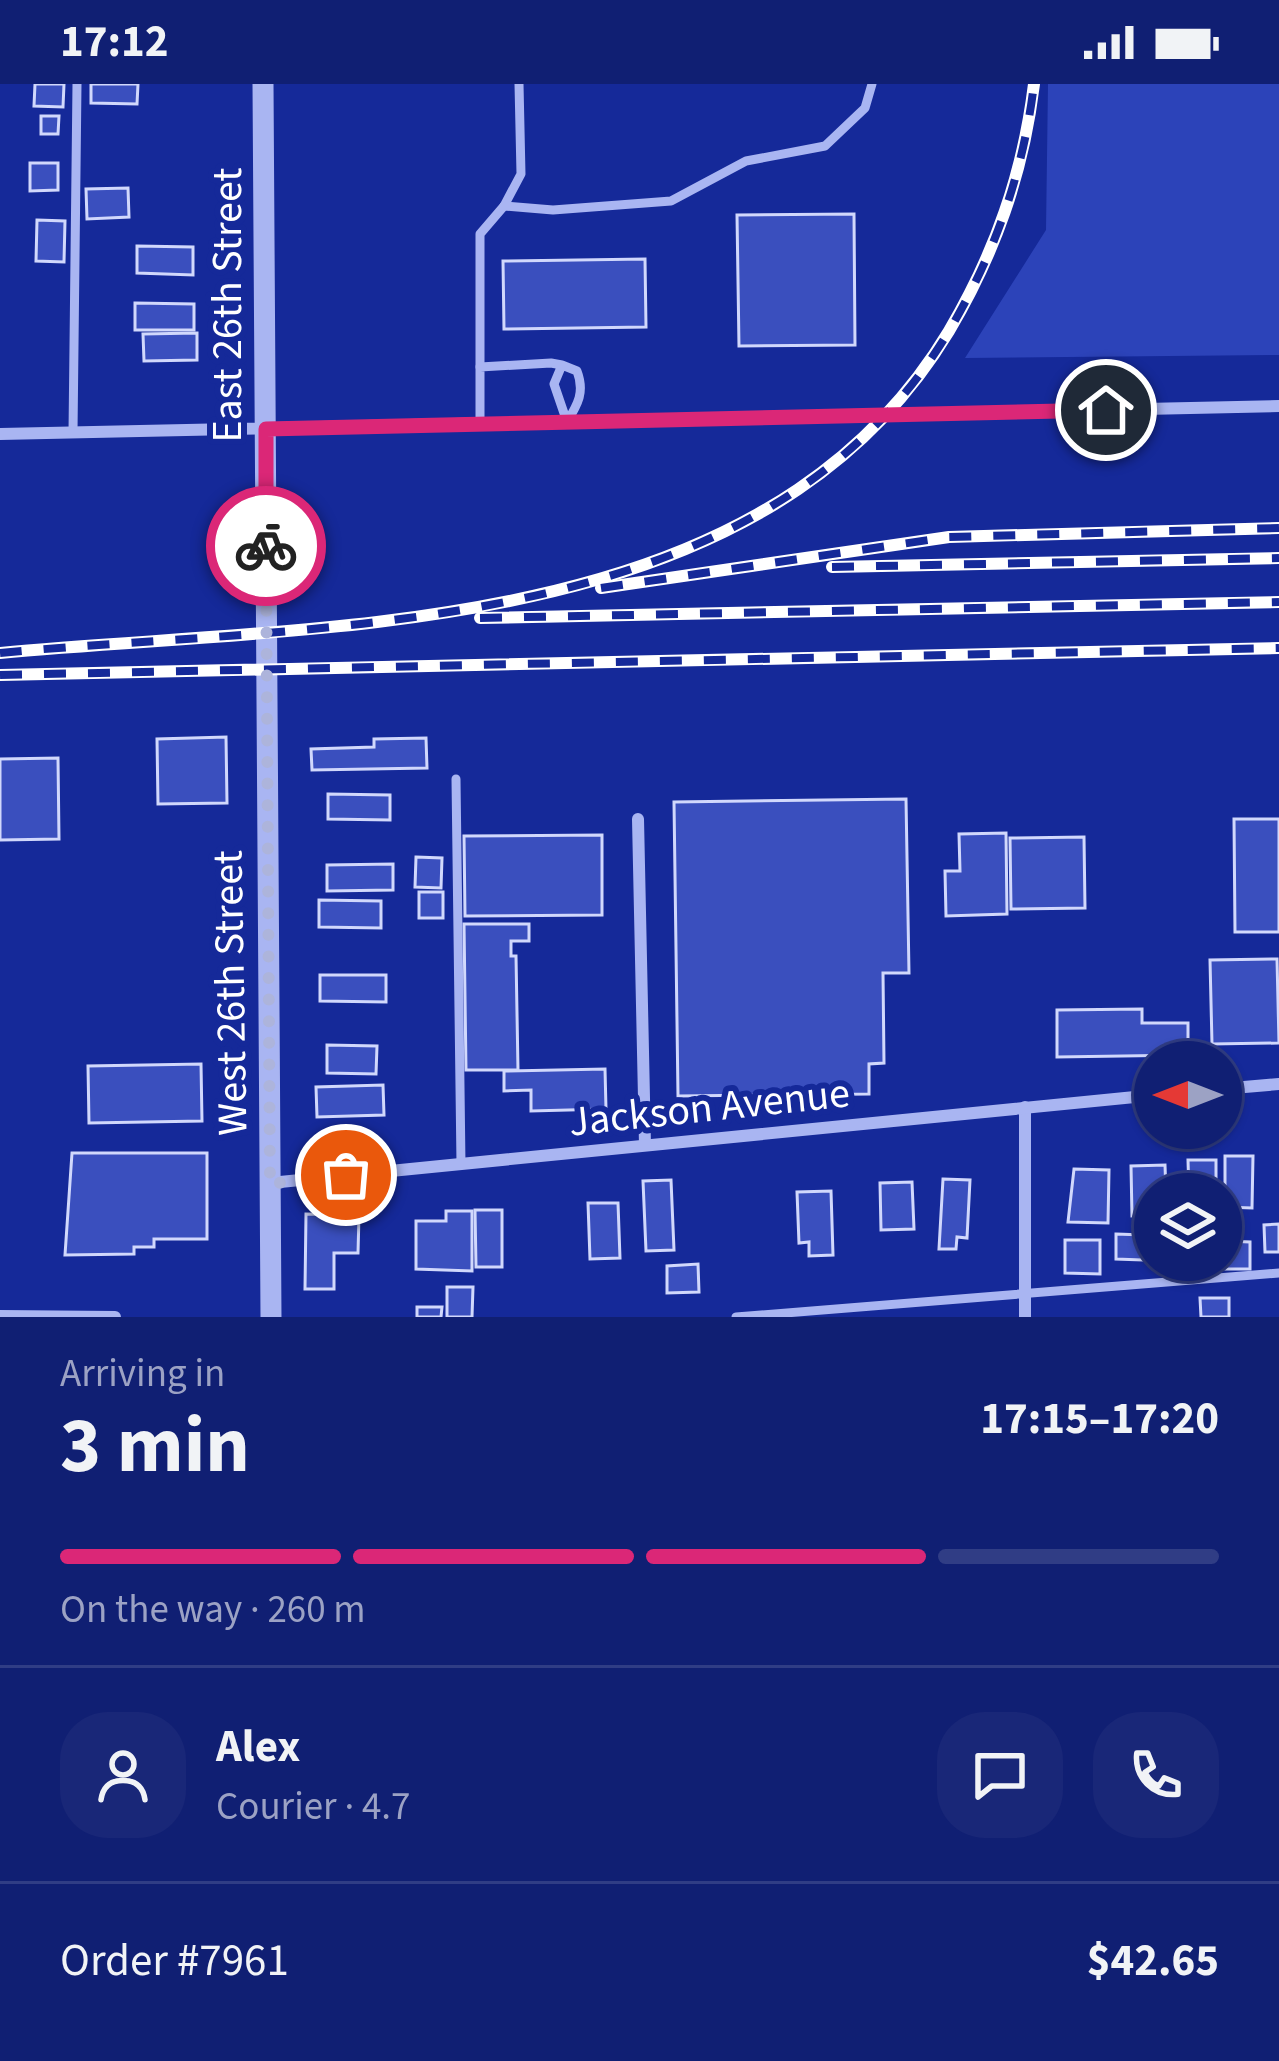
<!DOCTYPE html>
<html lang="en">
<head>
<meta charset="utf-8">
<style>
  body { margin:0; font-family:"Source Sans 3",sans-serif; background:#192778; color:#f1f3f6; height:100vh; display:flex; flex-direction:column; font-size:45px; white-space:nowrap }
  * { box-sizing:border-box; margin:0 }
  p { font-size:39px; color:#9ca2c4 }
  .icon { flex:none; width:66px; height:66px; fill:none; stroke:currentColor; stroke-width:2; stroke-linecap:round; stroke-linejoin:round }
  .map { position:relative; height:1233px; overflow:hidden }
  .panel { display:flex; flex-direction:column; background:#101f73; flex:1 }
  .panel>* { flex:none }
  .needle { width:78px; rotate:270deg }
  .controls { position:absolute; left:1134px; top:957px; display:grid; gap:24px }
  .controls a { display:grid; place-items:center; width:108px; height:108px; border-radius:50%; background:#101f73; box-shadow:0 3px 9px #0004,0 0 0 3px #303d85; font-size:60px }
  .pin { position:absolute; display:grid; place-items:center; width:102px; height:102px; color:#fff; margin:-51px; border:6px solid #fff; border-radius:50%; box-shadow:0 3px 12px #0007 }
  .courier { position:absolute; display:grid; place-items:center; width:120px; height:120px; margin:-60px; border:9px solid #db2777; border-radius:50%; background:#fff; color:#222; box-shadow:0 3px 15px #0007 }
  .headline em { font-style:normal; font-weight:700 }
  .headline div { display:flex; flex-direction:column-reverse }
  .headline { display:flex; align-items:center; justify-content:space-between; height:204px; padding:0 60px }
  h1 { font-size:78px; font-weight:700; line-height:90px }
  .bar { display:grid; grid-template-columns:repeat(4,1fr); gap:18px 12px; align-content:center; height:144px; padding:0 60px }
  .bar i { height:15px; border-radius:9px; background:#303d85 }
  .bar .on { background:#db2777 }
  .bar p { grid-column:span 4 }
  .line { display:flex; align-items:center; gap:30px; padding:0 60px; border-top:3px solid #303d85 }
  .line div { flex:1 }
  .round { display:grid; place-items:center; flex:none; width:126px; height:126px; border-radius:48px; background:#192778 }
  .status { display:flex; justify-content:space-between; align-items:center; height:84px; padding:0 60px; background:#101f73; direction:ltr }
  .status svg { height:33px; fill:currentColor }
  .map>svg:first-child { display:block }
</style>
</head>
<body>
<div class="status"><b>17:12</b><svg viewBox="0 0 49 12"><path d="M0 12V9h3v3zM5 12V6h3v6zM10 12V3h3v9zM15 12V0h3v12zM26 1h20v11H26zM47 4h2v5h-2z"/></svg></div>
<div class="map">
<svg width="1279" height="1233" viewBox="0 0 1279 1233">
  <rect width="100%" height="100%" fill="#152999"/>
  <path fill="#2c43b9" d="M1048,0H1279V271L965,274L1046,146Z"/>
  <g fill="#3a4fbe" stroke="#d1d8fc" stroke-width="3">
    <path d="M35,0H64L63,23L34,22Z"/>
    <path d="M91,0H138L137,20L91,19Z"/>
    <path d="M41,32H59L58,50H41Z"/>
    <path d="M30,79H58V106L30,107Z"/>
    <path d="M128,104L129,133L87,135L86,105Z"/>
    <path d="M854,130L855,261L739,262L737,131Z"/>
    <path d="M37,136L65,137L64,178L36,177Z"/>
    <path d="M137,162L193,163V191L137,189Z"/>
    <path d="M645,175L646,243L504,245L503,177Z"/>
    <path d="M135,219L194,220V246H135Z"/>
    <path d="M197,249V276L144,277L143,250Z"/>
    <path d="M226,653L227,719L158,720L157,655Z"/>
    <path d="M426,654L427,684L312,686L311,665L374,663V655Z"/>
    <path d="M58,674L59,755L0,756V675Z"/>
    <path d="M328,710L390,711V736L328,735Z"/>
    <path d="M906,715L909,889H883L884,979L869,980V1010L678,1012L674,718Z"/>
    <path d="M1234,735H1279V848H1235Z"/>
    <path d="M1006,749L1007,830L946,832L945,787H960L959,750Z"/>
    <path d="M602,751V831L465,832L464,752Z"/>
    <path d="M1084,753L1085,824L1011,825L1010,754Z"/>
    <path d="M416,773L442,774L441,804L415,803Z"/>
    <path d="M393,780V806L327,807V781Z"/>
    <rect x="419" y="808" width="24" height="26"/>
    <path d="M319,816L381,817V844L319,843Z"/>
    <path d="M464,840H529V857H511V872H516L518,986H466Z"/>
    <path d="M1277,875L1279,959L1212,960L1210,876Z"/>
    <path d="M320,891H386V918L320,917Z"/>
    <path d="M1142,925V939H1188V971L1057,973V926Z"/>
    <path d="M327,961L377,962L376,990L327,989Z"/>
    <path d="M201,980L202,1037L89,1039L88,982Z"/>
    <path d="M605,985L606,1025L531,1027V1006L504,1007V987Z"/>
    <path d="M383,1001L384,1031L317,1033L316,1003Z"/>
    <path d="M72,1069H207V1155H154V1163H134V1170L65,1171Z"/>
    <path d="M1225,1072H1253L1252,1124L1225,1123Z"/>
    <path d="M1188,1076H1216V1110H1189Z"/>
    <path d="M1165,1081L1166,1110H1155V1131L1132,1132L1131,1082Z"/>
    <path d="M1074,1085L1109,1086L1108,1139L1068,1138Z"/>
    <path d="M943,1095L970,1096L967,1154L957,1153L956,1165H939Z"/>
    <path d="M671,1096L674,1166L646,1167L643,1097Z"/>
    <path d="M912,1098L914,1145L881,1146L880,1099Z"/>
    <path d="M831,1107L833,1171L809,1172V1158L799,1159L797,1108Z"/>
    <path d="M588,1119H618L620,1174L590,1175Z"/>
    <path d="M475,1126H502V1183H476Z"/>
    <path d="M446,1127H472V1187L416,1185V1137H446Z"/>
    <path d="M306,1130L359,1131L358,1169H334V1205H305Z"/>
    <path d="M1279,1140V1168H1265L1264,1141Z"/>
    <path d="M1116,1150L1143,1151L1142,1176L1116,1175Z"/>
    <path d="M1065,1156H1100V1190L1065,1189Z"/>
    <path d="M1225,1157L1250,1158V1185H1225Z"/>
    <path d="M1184,1176H1219V1188L1185,1190Z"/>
    <path d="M698,1180L699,1208L667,1209V1182Z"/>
    <path d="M447,1203H473L472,1233H447Z"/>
    <path d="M1200,1214H1229V1233H1201Z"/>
    <path d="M417,1223H442L441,1233H417Z"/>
  </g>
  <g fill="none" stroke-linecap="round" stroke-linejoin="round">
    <g stroke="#a9b5f2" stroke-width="9">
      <path d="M504,122L553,126L671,117L746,77L825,62L865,24L872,0"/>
      <path d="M480,283V150L504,122L521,90L519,0"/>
      <path d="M480,340V283L551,279L562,281L554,300L567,338C578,320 585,308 577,287L562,281"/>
      <path d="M73,348L77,0"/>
      <path d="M456,695L461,1080"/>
      <path d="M736,1233L1279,1189"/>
    </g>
    <g stroke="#a9b5f2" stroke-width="12">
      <path d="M0,350L1279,322"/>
      <path d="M638,735L645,1061"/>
      <path d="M1221,1005L1279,1000"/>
      <path d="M1025,1023V1233"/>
      <path d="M270,1099L1155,1011"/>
      <path d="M0,1232L115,1233"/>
    </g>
    <path stroke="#a9b5f2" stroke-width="21" d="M263,0L271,1233"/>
    <defs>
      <g id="rail">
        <path d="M832,483L1279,474"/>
        <path d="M601,504L949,453L1279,444"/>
        <path d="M480,534L1279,518"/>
        <path d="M0,569C320,538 760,561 949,247C995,169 1023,90 1034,0"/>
        <path d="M0,591L1279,564"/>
      </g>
    </defs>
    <use href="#rail" stroke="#fff" stroke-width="12"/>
    <use href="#rail" stroke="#152999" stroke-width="8" stroke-dasharray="22" stroke-linecap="butt"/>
  </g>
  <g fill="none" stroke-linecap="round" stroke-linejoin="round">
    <path stroke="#adb4db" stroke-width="12" stroke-dasharray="0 21.6" d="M266,462L270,1100L346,1091"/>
    <path stroke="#db2777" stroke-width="15" d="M266,462V345L1106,326"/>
  </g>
  <g text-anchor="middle" stroke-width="12" stroke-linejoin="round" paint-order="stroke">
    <g font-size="42" fill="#fff" stroke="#152999">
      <text transform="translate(226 221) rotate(-90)" y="15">East 26th Street</text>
      <text transform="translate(229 909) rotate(-91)" y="15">West 26th Street</text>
      <text transform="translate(709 1022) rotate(-6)" y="15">Jackson Avenue</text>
    </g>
  </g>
</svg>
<div class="controls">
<a><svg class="needle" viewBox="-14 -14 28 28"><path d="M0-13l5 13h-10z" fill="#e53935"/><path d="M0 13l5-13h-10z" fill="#9ca2c4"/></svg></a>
<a><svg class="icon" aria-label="layers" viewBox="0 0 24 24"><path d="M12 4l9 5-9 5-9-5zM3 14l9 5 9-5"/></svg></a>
</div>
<div class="pin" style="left:346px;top:1091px;background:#ea580c"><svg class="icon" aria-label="bag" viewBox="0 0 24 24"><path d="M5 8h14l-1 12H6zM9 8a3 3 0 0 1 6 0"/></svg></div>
<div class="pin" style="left:1106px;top:326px;background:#1f2937"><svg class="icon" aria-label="home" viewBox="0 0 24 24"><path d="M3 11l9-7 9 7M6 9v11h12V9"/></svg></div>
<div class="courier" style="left:266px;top:462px"><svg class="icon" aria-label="bike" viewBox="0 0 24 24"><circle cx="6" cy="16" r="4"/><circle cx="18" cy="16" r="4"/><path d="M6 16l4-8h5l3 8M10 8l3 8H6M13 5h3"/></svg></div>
</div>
<section class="panel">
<div class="headline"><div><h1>3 min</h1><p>Arriving in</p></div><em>17:15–17:20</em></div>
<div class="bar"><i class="on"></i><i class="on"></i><i class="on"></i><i></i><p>On the way · 260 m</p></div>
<div class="line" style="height:216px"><a class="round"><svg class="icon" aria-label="person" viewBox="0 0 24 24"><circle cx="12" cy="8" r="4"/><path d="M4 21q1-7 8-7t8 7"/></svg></a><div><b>Alex</b><p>Courier · 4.7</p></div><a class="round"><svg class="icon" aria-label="chat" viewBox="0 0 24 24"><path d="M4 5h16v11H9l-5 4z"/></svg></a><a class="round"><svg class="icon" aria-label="phone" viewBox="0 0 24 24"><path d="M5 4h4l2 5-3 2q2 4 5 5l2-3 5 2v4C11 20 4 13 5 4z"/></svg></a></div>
<div class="line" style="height:156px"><div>Order #7961</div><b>$42.65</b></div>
</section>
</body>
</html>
